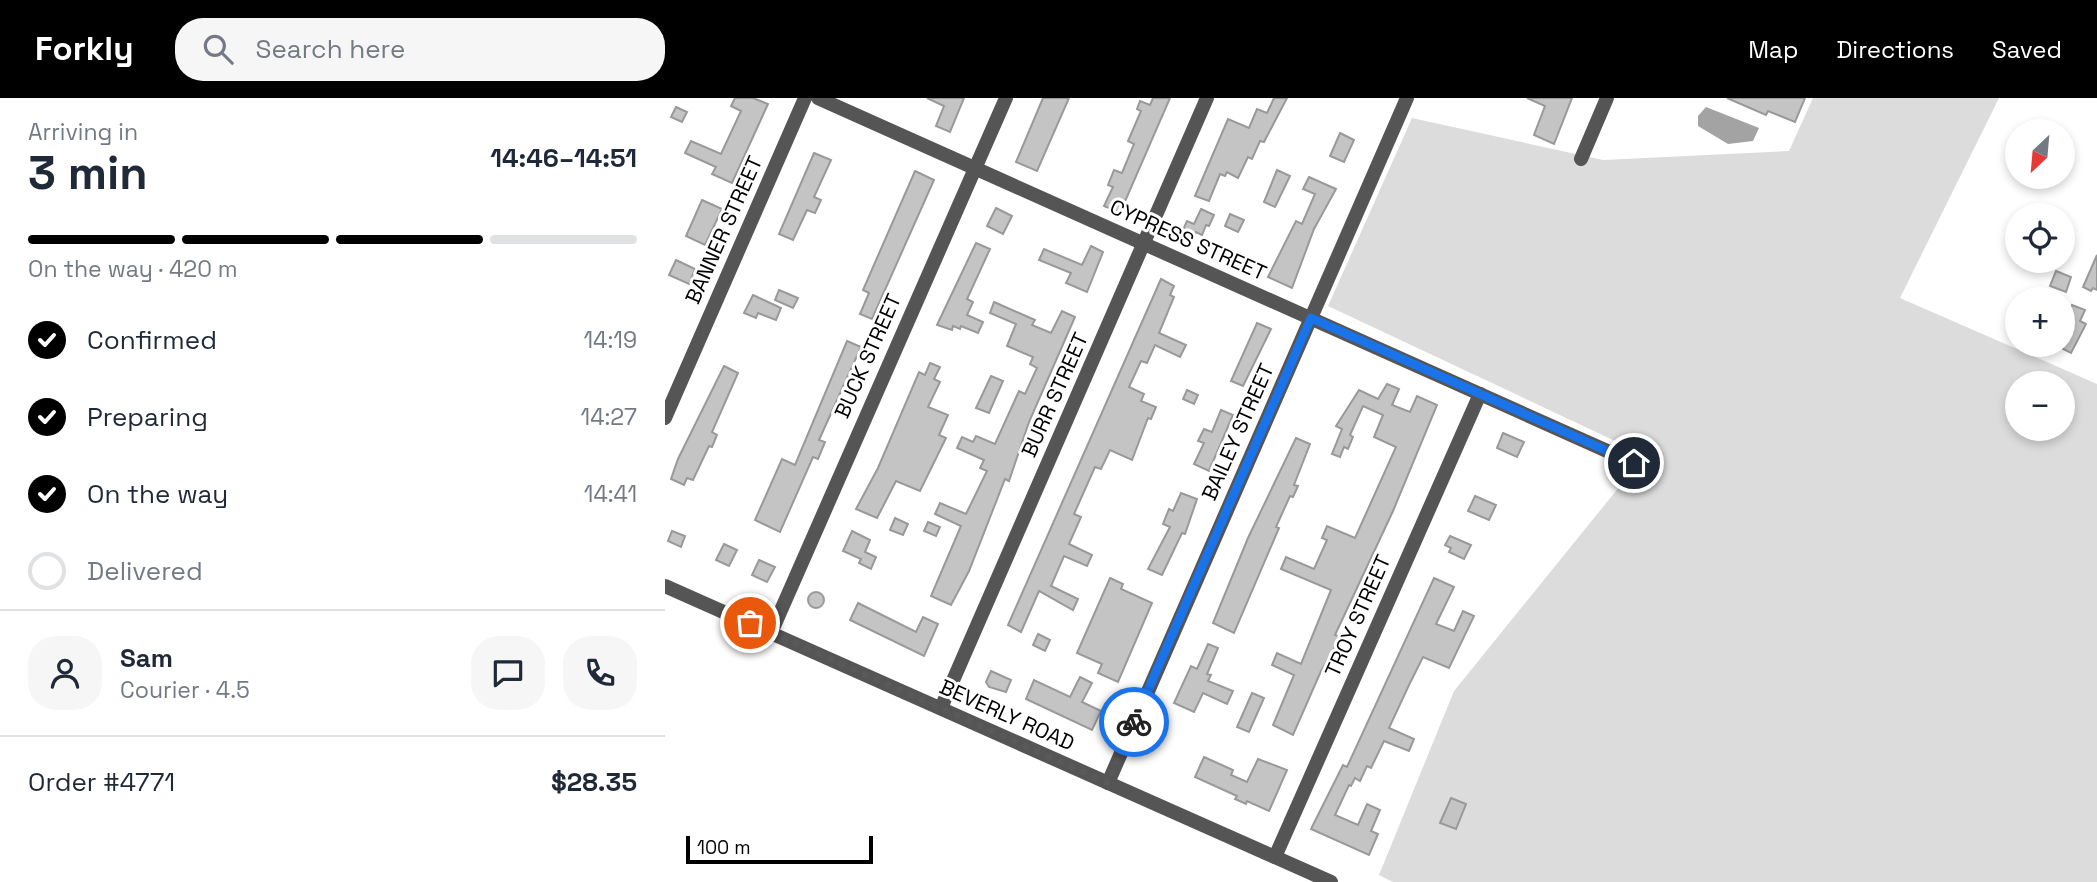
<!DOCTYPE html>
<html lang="en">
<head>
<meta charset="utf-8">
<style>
  body { margin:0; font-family:"Space Grotesk",sans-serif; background:#f6f6f7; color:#1f2937; height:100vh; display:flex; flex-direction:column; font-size:26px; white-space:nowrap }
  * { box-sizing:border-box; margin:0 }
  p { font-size:23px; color:#747a83 }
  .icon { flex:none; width:38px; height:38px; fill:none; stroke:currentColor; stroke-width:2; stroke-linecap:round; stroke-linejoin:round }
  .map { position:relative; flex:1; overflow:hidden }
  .details { display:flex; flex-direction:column; background:#fff; width:665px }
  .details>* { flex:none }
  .needle { width:46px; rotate:206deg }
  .tools { position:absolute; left:1340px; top:21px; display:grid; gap:14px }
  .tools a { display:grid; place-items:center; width:70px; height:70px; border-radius:50%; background:#fff; box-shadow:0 4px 10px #0003; font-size:35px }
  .scale { position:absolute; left:21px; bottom:18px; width:187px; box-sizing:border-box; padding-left:7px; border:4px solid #000; border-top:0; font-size:19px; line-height:24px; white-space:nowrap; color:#000; -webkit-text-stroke:5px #fff; paint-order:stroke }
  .pin { position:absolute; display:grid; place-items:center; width:60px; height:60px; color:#fff; margin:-30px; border:4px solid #fff; border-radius:50%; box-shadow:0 2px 7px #0007 }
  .courier { position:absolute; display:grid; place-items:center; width:70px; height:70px; margin:-35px; border:5px solid #1a73e8; border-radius:50%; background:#fff; color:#222; box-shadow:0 2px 9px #0007 }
  .head em { font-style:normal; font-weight:600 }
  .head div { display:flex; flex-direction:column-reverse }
  .head { display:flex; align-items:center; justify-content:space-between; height:119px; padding:0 28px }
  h1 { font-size:46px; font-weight:600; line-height:52px }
  .bar { display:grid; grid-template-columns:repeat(4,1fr); gap:10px 7px; align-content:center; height:84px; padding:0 28px }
  .bar i { height:9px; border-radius:5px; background:#e0e1e3 }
  .bar .current { background:#000 }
  .bar p { grid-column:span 4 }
  .line { display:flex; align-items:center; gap:18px; padding:0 28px; border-top:2px solid #e0e1e3 }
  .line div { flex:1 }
  .round { display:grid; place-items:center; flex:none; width:74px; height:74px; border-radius:28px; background:#f6f6f7 }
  ol { padding:0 28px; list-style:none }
  li { display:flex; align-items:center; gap:21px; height:77px }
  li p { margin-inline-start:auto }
  li .icon { padding:7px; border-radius:50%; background:#000; color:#fff; stroke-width:4 }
  li:last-child { color:#747a83 }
  li i { width:38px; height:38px; border:4px solid #e0e1e3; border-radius:50% }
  header { display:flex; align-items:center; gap:42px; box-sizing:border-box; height:98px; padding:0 35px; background:#000; color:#fff }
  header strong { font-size:33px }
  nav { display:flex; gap:38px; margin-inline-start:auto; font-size:24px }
  .search { width:490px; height:63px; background:#f6f6f7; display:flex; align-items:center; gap:18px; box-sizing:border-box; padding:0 24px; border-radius:28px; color:#747a83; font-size:26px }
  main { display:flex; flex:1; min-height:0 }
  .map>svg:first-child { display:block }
</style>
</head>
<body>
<header>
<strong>Forkly</strong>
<div class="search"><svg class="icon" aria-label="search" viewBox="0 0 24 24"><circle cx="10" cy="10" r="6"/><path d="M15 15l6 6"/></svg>Search here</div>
<nav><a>Map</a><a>Directions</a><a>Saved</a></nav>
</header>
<main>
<section class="details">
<div class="head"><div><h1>3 min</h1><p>Arriving in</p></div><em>14:46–14:51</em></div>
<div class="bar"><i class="current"></i><i class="current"></i><i class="current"></i><i></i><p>On the way · 420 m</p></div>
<ol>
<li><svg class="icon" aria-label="check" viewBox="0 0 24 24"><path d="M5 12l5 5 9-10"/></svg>Confirmed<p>14:19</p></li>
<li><svg class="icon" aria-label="check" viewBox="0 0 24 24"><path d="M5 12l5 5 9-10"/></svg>Preparing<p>14:27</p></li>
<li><svg class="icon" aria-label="check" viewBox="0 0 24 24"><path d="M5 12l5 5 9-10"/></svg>On the way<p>14:41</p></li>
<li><i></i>Delivered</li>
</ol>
<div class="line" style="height:126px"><a class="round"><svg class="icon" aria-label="person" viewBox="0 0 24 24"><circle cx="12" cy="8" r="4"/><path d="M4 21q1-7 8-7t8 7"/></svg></a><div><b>Sam</b><p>Courier · 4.5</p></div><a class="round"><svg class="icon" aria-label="chat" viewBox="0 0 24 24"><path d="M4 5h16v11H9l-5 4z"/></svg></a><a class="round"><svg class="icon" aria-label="phone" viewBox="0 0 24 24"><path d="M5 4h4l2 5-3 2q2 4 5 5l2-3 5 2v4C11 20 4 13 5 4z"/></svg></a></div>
<div class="line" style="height:91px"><div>Order #4771</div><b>$28.35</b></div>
</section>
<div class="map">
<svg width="1432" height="784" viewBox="0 0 1432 784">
  <rect width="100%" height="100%" fill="#fff"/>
  <path fill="#dcdcdc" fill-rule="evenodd" d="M1148,0H1334L1235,200L1432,286V784H728L714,777L789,593L980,357L663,208L747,20L938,62L1124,53ZM1353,285H1398V331H1353Z"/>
  <path fill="#a3a3a3" d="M1041,9L1094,30L1088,43L1063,46L1033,28V18Z"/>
  <g fill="#c4c4c4" stroke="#999" stroke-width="2">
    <path d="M70,0H88L103,6L67,85L47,76L51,69L20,55L26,43L56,56L76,13L66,8Z"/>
    <path d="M262,0H299L285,34L271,28L279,8Z"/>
    <path d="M378,0H404L372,73L351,64Z"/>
    <path d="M488,0H505L455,115L439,108L448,89L443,87L449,72L457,75L469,46L463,43L476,13L472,11L475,3L485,7Z"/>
    <path d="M609,0H622L599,44L595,43L587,61L583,59L573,80L562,74L560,78L555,76L544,103L530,98L563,21L584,30L592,11L602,15Z"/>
    <path d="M862,0H907L889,46L869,37L880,8Z"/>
    <path d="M1062,0H1140L1130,24L1103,13L1101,17Z"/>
    <path d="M11,9L22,14L17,24L6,19Z"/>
    <path d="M675,35L689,42L679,64L665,58Z"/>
    <path d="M149,55L166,62L149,99L156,102L150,115L142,112L128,142L114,136Z"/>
    <path d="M612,72L625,78L610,109L599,104Z"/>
    <path d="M250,73L269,82L207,221L195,216L204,195L198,192Z"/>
    <path d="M644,79L671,91L649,131L627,190L603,179L631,123L637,126L650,96L638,91Z"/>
    <path d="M37,102L57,111L40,147L21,138Z"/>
    <path d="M331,110L347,118L338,136L322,128Z"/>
    <path d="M536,111L549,117L544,128L541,127L537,137L531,134L528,141L516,136L522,123L529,126Z"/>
    <path d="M565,116L579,122L573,134L560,128Z"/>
    <path d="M311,145L325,151L302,201L308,204L302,217L318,224L313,235L296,228L295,231L288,228L287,232L272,227Z"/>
    <path d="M426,148L438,154L422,194L401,185L406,175L374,162L379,151L417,167Z"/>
    <path d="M1432,157V192L1428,190L1426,193L1418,189Z"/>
    <path d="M11,162L30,171L24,186L4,177Z"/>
    <path d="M1391,173L1406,179L1401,194L1385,188Z"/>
    <path d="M496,181L509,188L505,197L509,199L494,235L521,247L515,259L490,247L482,265L476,263L464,289L479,296L476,303L491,309L486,321L483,320L467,362L445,352L436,371L430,369L409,416L416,419L404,446L427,457L422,468L399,458L386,488L413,501L408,512L374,493L356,534L343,527Z"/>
    <path d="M114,192L133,200L128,210L110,202Z"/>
    <path d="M88,197L116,210L111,222L93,215L91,220L79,215Z"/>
    <path d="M329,204L370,222L367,227L386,235L397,213L410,219L364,324L344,383L340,381L304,473L286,507L266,498L296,428L270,416L275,405L301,416L322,373L315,370L319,362L292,350L297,339L308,344L311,338L330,346L354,293L360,296L372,270L365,266L368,259L342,248L351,226L325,215Z"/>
    <path d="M1407,207L1420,212L1415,223L1421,226L1406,255L1398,251V227Z"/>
    <path d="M592,225L606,231L578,288L566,283Z"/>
    <path d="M182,243L196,249L154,342L160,344L153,361L148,359L115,434L90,422L117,361L130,367Z"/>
    <path d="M265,265L275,269L269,281L275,284L263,309L283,317L274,337L281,340L255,393L231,383L212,420L191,411L213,370L254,274L260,277Z"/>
    <path d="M59,268L73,275L47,334L52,337L47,349L44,348L28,382L22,380L19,387L6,381L13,361Z"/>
    <path d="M326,278L338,283L324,315L311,310Z"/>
    <path d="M722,286L734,291L727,307L745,314L752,298L772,307L728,413L670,537L676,539L656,573L628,637L608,627L629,577L607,567L612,555L636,566L666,492L616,471L621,459L649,471L662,442L657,440L662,428L690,440L731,349L709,339L718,317L698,308L685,337L688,339L683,351L679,349L675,359L667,356L677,331L671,328L694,292L713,301Z"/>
    <path d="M522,292L533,297L529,306L518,301Z"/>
    <path d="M556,312L568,317L544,373L529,366L539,345L533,343L539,331L547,334Z"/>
    <path d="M838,335L859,344L852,359L832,350Z"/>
    <path d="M631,340L645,346L629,387L633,388L628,399L625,398L611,429L614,430L569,535L548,525L583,440Z"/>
    <path d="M516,395L532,401L520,436L517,435L497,477L483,471L505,429L498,426L504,411L508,413Z"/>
    <path d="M810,398L831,407L824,422L803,413Z"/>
    <path d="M230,420L243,426L238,437L225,432Z"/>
    <path d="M263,424L275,429L271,438L259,433Z"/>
    <path d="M7,433L20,438L16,449L3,443Z"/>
    <path d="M187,433L205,442L200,454L211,459L206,471L194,465L196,461L178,453Z"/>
    <path d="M785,438L806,447L799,461L784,454L786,450L780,447Z"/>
    <path d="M59,446L72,452L64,468L51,462Z"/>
    <path d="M94,462L110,469L102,484L87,477Z"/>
    <path d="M445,480L458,486L456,491L487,505L453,584L433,575L437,566L412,555Z"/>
    <path d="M769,480L789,489L771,526L789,533L798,513L809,518L784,570L758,559L744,587L724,630L749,641L744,653L719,643L706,670L702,668L695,683L690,680L686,688L684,687L670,717L693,727L702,706L715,712L706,733L713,736L704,757L646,731L678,667L682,669Z"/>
    <circle cx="151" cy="502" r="8"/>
    <path d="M193,505L251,534L258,519L273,526L259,558L185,522Z"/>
    <path d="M373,536L385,542L380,553L368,547Z"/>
    <path d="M543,546L553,550L542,576L546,577L543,583L568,593L562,606L538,595L529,614L509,605L526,568L532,571Z"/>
    <path d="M326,573L346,582L341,594L324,589L321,584Z"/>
    <path d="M415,579L427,585L417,604L436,613L427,632L361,601L369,582L405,599Z"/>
    <path d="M587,595L599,600L584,634L572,629Z"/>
    <path d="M539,659L568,672L566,677L582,684L593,661L622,672L604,713L582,703L581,706L570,701L572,698L530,679Z"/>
    <path d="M786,700L801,706L791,731L775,725Z"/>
  </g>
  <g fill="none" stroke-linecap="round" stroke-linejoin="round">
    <g stroke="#555" stroke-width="14">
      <path d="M153,0L969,365"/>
      <path d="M916,61L942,0"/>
      <path d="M0,320L140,0"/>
      <path d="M0,488L666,784"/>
      <path d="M106,535L341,0"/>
      <path d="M276,610L542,0"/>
      <path d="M443,685L742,0"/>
      <path d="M610,759L815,296"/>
    </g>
  </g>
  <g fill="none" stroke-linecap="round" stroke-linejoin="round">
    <path stroke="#595959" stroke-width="7" stroke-dasharray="0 12.6" d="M85,525L443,685L469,624"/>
    <path stroke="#1a73e8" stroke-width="9" d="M469,624L646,220L969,365"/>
  </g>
  <g text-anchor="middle" stroke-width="6" stroke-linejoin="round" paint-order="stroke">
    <g font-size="21" fill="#000" stroke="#fff">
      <text transform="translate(59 132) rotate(-66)" y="7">BANNER STREET</text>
      <text transform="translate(523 142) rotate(24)" y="7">CYPRESS STREET</text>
      <text transform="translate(203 258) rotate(-66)" y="7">BUCK STREET</text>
      <text transform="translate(390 297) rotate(-66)" y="7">BURR STREET</text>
      <text transform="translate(573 334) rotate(-66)" y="7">BAILEY STREET</text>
      <text transform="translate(693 518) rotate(-66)" y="7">TROY STREET</text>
      <text transform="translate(342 617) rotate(24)" y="7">BEVERLY ROAD</text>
    </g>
  </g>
</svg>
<div class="tools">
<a><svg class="needle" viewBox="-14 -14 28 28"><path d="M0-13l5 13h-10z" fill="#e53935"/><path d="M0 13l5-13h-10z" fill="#747a83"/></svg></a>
<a><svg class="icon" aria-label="locate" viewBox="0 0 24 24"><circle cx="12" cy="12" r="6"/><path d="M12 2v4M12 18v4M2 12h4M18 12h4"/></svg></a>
<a>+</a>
<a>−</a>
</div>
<div class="scale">100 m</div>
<div class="pin" style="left:85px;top:525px;background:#ea580c"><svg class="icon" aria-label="bag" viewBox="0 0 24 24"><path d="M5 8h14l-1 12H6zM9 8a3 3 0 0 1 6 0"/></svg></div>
<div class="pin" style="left:969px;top:365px;background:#1f2937"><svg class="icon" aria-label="home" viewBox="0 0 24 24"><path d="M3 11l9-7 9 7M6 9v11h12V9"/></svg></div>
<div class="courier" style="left:469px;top:624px"><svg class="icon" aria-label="bike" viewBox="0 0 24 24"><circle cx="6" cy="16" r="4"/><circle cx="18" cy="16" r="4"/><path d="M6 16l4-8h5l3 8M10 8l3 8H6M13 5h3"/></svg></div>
</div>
</main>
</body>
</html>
